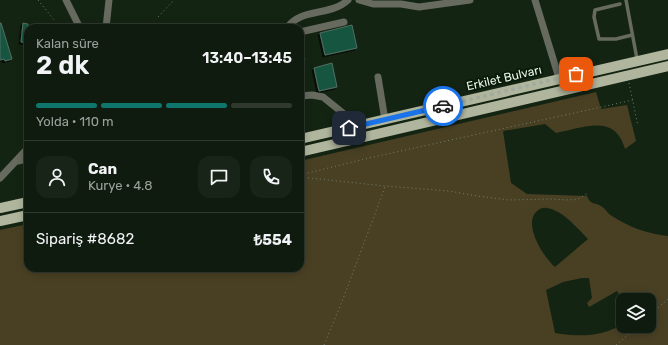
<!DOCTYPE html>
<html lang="tr">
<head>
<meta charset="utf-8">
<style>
  body { margin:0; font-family:Rubik,sans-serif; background:#182417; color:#f1f3f6; height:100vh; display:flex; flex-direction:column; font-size:15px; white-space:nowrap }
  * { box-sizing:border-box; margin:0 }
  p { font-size:13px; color:#9ba19e }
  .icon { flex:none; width:22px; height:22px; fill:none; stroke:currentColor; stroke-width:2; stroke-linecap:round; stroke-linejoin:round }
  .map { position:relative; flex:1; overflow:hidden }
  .details { position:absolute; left:24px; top:24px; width:280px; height:248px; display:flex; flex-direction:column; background:#0f1b0e; border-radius:12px; box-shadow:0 2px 10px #0003,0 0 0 1px #2f392e }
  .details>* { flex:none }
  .buttons { position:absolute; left:616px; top:293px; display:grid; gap:8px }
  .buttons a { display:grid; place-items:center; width:40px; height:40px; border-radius:8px; background:#0f1b0e; box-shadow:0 2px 10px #0003,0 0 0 1px #2f392e; font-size:20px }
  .pin { position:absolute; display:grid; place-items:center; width:34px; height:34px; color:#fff; margin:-17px; border-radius:8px; box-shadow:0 2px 6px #0006 }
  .courier { position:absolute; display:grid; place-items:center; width:40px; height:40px; margin:-20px; border:3px solid #1a73e8; border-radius:50%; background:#fff; color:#222; box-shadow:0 1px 5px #0007 }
  .summary em { font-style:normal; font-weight:600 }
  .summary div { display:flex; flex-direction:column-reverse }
  .summary { display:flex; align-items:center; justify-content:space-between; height:68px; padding:0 12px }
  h1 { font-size:26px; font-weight:600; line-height:30px }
  .bar { display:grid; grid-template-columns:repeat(4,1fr); gap:6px 4px; align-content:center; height:48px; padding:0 12px }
  .bar i { height:5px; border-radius:3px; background:#2f392e }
  .bar .current { background:#0f766e }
  .bar p { grid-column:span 4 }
  .line { display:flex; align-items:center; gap:10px; padding:0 12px; border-top:1px solid #2f392e }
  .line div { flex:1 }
  .round { display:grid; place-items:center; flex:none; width:42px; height:42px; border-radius:12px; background:#182417 }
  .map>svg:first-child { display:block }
</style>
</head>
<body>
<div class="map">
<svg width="668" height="345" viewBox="0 0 668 345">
  <defs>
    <filter id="shadow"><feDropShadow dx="-2" dy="2" stdDeviation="0" flood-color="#0009"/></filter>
  </defs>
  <rect width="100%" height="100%" fill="#142412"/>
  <path fill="#494024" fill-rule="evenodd" d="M596,92L601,109L627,105L636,141L625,149C615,113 583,128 556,133L545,124L503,131L511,183L527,194L587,196C590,205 594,202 601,206C605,208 608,214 612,216C629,227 648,234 668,236V345H0V230L28,224V268H300V161ZM542,208C559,206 577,228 588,239L555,267C543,257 518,218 542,208ZM582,278H589L592,298L587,303L589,307L617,291L623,300H649V326H623V324C602,337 579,337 555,333L546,290L563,282Z"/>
  <g fill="#175541" stroke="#516f63" filter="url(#shadow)">
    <path d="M0,23H1L12,59L5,61L4,59L0,60Z"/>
    <path d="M23,23L28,24V43L21,42Z"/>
    <path d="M352,25L357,48L325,55L320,33Z"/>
    <path d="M302,46L305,60L300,61V47Z"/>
    <path d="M332,63L337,87L319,91L314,68Z"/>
  </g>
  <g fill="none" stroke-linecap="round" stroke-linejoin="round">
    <g stroke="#717f6f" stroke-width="1" stroke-dasharray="1 3" stroke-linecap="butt">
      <path d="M38,0L55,21"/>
      <path d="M158,17L174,0"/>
      <path d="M629,83L638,126"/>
      <path d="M300,175L369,158L633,100"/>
      <path d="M300,177L385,186L449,191L477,196L509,200L551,199L569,200L578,199L587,194"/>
      <path d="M649,316L668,299"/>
      <path d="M324,345L343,299L385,187"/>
      <path d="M616,345L638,326"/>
    </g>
    <g stroke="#676a5e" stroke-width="3.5">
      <path d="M626,0L637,59"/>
      <path d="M620,4L595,10L594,17L599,39H616L632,35"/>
    </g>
    <g stroke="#676a5e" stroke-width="7">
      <path d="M66,0L80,28"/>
      <path d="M359,0L373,4H401L419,7L470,0"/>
      <path d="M535,0L559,78"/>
      <path d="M106,28L109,0"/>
      <path d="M287,28C301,7 330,17 348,0"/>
      <path d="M300,32L344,22"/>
      <path d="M378,77L385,120"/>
      <path d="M300,96L312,95L323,97L359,126"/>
      <path d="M18,161L28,159"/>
      <path d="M0,178L28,148"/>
    </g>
    <g stroke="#b0b59d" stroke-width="10">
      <path d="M300,139L668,54"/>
      <path d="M300,152L668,66"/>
      <path d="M0,208L28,202"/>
      <path d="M0,221L28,215"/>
    </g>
  </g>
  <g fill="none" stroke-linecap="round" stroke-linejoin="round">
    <path stroke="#9fac9e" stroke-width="4" stroke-dasharray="0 7.2" d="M443,106L576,74"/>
    <path stroke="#1a73e8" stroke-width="5" d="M349,128L443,106"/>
  </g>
  <g text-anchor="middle" stroke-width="4" stroke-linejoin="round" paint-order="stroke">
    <g font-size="12" fill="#eaf5e9" stroke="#0a1b09">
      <text transform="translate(504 78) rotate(-13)" y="4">Erkilet Bulvarı</text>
    </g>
  </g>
</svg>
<div class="buttons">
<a><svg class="icon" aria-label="layers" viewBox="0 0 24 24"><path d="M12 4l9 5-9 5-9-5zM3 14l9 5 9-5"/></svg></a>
</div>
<div class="pin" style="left:576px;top:74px;background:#ea580c"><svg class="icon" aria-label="bag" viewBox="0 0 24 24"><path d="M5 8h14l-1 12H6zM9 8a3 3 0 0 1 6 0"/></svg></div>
<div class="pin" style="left:349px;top:128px;background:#1f2937"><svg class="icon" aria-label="home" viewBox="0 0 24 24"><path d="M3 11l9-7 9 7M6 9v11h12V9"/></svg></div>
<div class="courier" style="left:443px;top:106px"><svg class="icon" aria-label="car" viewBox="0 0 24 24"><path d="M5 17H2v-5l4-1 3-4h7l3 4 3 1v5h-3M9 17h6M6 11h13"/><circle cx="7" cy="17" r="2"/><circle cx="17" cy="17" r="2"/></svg></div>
<section class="details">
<div class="summary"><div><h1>2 dk</h1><p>Kalan süre</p></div><em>13:40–13:45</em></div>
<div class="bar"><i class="current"></i><i class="current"></i><i class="current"></i><i></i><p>Yolda · 110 m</p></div>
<div class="line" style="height:72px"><a class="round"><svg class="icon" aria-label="person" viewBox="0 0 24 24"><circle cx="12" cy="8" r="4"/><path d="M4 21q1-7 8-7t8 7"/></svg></a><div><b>Can</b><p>Kurye · 4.8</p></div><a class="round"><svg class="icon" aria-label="chat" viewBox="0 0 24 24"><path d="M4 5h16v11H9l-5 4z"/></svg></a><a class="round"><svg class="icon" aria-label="phone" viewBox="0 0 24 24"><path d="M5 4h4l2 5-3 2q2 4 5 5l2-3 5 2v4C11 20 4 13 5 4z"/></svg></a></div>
<div class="line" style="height:52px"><div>Sipariş #8682</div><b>₺554</b></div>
</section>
</div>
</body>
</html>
